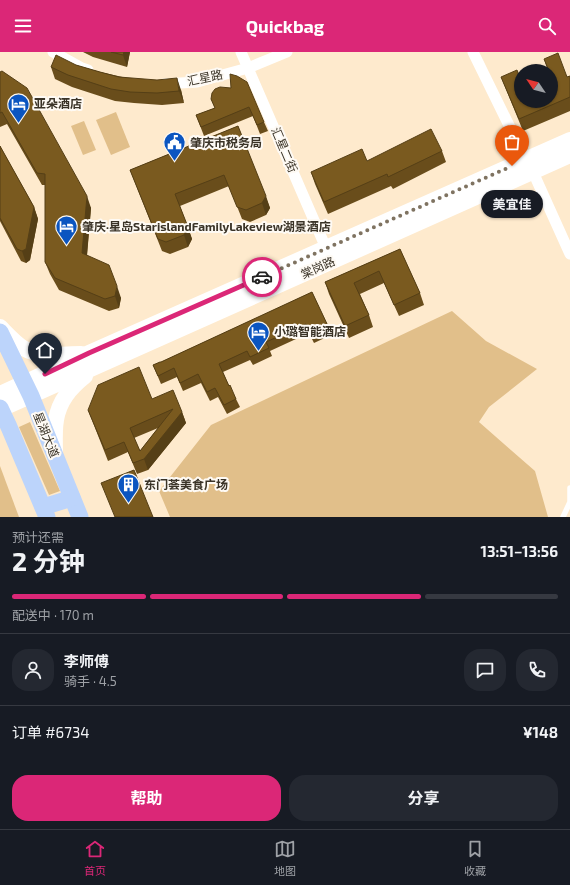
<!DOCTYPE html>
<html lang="zh">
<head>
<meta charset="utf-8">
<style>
  body { margin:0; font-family:"Exo 2","Noto Sans SC",sans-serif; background:#242831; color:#f1f3f6; height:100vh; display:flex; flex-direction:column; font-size:15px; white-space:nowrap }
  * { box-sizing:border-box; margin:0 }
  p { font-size:13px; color:#9ea1a6 }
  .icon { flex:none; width:22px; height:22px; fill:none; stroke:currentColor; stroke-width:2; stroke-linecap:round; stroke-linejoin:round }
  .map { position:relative; height:465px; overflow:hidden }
  .drawer { display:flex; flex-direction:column; background:#171b24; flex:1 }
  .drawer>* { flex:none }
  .needle { width:26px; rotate:305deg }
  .controls { position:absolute; left:514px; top:12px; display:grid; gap:8px }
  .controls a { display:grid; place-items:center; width:44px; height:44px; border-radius:50%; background:#171b24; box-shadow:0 1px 3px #0004; font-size:20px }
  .pin { position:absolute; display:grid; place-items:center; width:34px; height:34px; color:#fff; margin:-41px -17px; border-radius:50% 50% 50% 0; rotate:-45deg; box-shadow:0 0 4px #0007 }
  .pin .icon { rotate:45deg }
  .courier { position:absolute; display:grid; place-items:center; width:40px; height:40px; margin:-20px; border:3px solid #db2777; border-radius:50%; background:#fff; color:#222; box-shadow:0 1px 5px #0007 }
  .bubble { position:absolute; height:28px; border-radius:14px; background:#171b24; box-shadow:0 1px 3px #0004; font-size:13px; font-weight:700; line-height:28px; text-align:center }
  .headline em { font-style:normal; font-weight:700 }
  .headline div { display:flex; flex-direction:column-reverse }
  .headline { display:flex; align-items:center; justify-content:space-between; height:68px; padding:0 12px }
  h1 { font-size:26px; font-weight:700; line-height:30px }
  .bar { display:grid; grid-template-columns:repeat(4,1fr); gap:6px 4px; align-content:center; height:48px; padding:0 12px }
  .bar i { height:5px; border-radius:3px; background:#363941 }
  .bar .current { background:#db2777 }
  .bar p { grid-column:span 4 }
  .line { display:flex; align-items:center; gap:10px; padding:0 12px; border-top:1px solid #363941 }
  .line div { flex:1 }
  .round { display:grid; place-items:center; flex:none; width:42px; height:42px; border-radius:16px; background:#242831 }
  .button { display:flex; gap:8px; margin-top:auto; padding:8px 12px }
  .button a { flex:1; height:46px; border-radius:16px; background:#db2777; color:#fff; font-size:16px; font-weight:700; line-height:46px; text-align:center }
  .button a+a { background:#242831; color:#f1f3f6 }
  header { display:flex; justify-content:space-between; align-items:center; height:52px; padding:0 12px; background:#db2777; color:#fff; font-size:18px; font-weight:700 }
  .tabs { display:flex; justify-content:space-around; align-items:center; height:56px; border-top:1px solid #363941; background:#171b24; font-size:11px; color:#9ea1a6 }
  .tabs a { display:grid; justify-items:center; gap:2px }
  .tabs .current { color:#db2777 }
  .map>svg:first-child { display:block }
</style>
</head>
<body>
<header><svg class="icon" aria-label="menu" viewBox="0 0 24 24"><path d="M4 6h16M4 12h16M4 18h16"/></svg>Quickbag<svg class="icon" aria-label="search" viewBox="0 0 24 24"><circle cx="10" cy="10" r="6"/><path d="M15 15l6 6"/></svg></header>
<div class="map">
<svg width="570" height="465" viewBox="0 0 570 465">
  <rect width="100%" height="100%" fill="#feeacd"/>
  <g fill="#e1bf8a">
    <path d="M116,60L130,95L111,103L96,68Z"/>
    <path d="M84,69L96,98L83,103L71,74Z"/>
    <path d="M452,259L486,289L537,317L489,355L479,370L535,419L548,465H170L159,439L211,373Z"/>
    <path d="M30,370L60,439L49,443L19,375Z"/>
    <path d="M0,414L19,465H0Z"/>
  </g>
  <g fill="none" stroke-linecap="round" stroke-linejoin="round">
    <path stroke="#fff" stroke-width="5.5" d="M563,465L570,450V436"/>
    <g stroke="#fff" stroke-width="11">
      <path d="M53,0L82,16L88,18"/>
      <path d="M241,0L326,196"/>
      <path d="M473,0L526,108"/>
      <path d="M164,32L197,30L248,16L287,0"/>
      <path d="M533,120L570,202"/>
    </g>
    <g stroke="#fff" stroke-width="16">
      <path d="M0,275C7,282 15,291 23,296C41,306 61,302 81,302"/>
      <path d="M0,342L89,301L570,88"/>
      <path d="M1,357L570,103"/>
      <path d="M55,403C55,391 54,379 56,368C59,349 70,336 85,324"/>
    </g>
    <g stroke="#bcd4fb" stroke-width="17">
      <path d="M0,280L31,344L80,465"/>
      <path d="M0,356L9,375L47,465"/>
      <path d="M43,455L72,446"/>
    </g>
  </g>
  <g fill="#694d1b" fill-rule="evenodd">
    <path d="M83,0H130L127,15L93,5Z"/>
    <path d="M544,7L567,25L570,24V59L523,79L501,25L521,49L554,32L551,26V19H548Z"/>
    <path d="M76,13L100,20L181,38L184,51L162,53L134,51L115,49L72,35L55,27L51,15Z"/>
    <path d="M0,20L91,156L87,204L121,246L119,256L109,259L59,238L50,222L45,210V133H42L7,72L0,75Z"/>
    <path d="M231,36L264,70L268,79L260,82L253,64L204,84L196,63L215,56L211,47Z"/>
    <path d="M238,74L270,156L266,163L250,170L242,167L229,134L180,154L192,187L188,195L170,202L162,199L130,118Z"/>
    <path d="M0,94L34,155L38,167L30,208L26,211L21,209L0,169Z"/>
    <path d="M442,99L446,110L393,137L391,134L328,162L315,132L311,120L367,109Z"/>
    <path d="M400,197L420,241L424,253L399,264L384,231L360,242L369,263L373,275L349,286L329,242L325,230Z"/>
    <path d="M312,240L328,274L331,283L314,291L309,281L270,299L272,304L253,313L250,308L223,320L229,334L236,347L240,355L227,362L218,345L210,349L201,331L183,339L177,325L161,332L153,313L161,310Z"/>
    <path d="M152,347L182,360L186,371L148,418L137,422L128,400L108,409L88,358ZM158,376L140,399L134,386Z"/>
  </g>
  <g fill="#553f16">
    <path d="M124,0H130L127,15L123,3Z"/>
    <path d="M177,26L181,38L184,51L179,39Z"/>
    <path d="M87,144L91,156L86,213L82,201Z"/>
    <path d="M266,144L270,156L266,163L262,151Z"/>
    <path d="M34,155L38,167L30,208L26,211L22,199Z"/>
    <path d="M188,175L192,187L188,195L184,183Z"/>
    <path d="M117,234L121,246L119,256L115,244Z"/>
    <path d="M182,360L186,371L148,418L144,407Z"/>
  </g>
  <g fill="#7a5a1f" stroke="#553f16" fill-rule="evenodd">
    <path d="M111,0H124L123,3Z"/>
    <path d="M558,1L567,25L570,24V45L519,67L501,25L517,18L521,28V49H551V33L554,32L551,25V19H549L544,7Z"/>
    <path d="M56,3L76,13L100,20L119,25L157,28L177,26L179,39L157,41L130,40L111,37L68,23L51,15Z"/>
    <path d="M2,19L27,36L87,144L82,201L109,213L117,234L115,244L105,247L55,226L45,210V122L37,121L2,60L0,61V20Z"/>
    <path d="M230,22L237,24L247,30L264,70L257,73L249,55L201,75L196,63L215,56L211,47L212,41L215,37L220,35L231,36Z"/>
    <path d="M238,74L266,144L262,151L246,158L237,155L224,123L175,142L188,175L184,183L166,190L158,187L130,118Z"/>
    <path d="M431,77L442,99L388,125L387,122L324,150L311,120L362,97L367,109Z"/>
    <path d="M0,94L34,155L26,197L22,199L17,197L0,166Z"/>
    <path d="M400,197L420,241L394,253L379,219L354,231L369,263L345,274L325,230Z"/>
    <path d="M312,240L328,274L310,282L306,272L266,290L269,296L250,305L247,299L219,312L229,334L230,333L236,347L224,353L215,336L207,340L198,322L180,331L174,316L158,324L153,313L160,310H161Z"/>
    <path d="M139,315L152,347L173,338L182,360L144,407L133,411L124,390L105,398L88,358L98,333ZM173,357L140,399L130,376Z"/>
    <path d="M134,418L153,465H115L101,431Z"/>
  </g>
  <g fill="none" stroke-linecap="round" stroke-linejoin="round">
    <path stroke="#7f7361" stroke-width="4" stroke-dasharray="0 7.2" d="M262,225L512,114"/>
    <path stroke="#db2777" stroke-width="5" d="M45,322L89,301L262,225"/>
  </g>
  <defs>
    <symbol id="hotel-pin" viewBox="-11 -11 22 30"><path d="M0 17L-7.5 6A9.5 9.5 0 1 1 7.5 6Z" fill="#0b55c0" stroke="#fefaf4"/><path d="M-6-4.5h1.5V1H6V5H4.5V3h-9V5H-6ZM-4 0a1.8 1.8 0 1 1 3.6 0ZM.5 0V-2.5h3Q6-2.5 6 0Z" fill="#fff"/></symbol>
    <symbol id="civic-pin" viewBox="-11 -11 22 30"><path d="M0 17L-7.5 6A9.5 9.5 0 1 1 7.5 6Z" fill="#0b55c0" stroke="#fefaf4"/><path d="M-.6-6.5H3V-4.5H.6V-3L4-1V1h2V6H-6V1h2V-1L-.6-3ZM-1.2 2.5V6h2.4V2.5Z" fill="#fff"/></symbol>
    <symbol id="building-pin" viewBox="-11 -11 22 30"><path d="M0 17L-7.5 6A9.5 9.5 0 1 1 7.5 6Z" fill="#0b55c0" stroke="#fefaf4"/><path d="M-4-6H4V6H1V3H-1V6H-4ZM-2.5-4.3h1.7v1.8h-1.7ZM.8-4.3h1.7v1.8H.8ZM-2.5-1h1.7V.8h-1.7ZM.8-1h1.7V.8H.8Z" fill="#fff"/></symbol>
  </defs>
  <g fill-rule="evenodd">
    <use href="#hotel-pin" x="6" y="40" width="25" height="34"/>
    <use href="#civic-pin" x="162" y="78" width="25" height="34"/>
    <use href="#hotel-pin" x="54" y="162" width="25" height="34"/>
    <use href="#hotel-pin" x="246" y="268" width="25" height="34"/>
    <use href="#building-pin" x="116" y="420" width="25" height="34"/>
  </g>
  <g text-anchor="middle" stroke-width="4" stroke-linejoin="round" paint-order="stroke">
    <g font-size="12" fill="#3a3327" stroke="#fefaf4">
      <text transform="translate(205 26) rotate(-12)" y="4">汇星路</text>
      <text transform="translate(284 98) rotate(67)" y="4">汇星二街</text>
      <text transform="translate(318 216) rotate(-24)" y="4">棠岗路</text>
      <text transform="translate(46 383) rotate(68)" y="4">星湖大道</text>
    </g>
    <g font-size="12" font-weight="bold" fill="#3a3327" stroke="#fefaf4" text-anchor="start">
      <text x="34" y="56">亚朵酒店</text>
      <text x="190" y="95">肇庆市税务局</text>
      <text x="82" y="179">肇庆·星岛StarislandFamilyLakeview湖景酒店</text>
      <text x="274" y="284">小璐智能酒店</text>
      <text x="144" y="437">东门荟美食广场</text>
    </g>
  </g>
</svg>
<div class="controls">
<a><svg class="needle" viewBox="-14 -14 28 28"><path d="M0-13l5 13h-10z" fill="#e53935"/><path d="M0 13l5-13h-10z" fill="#9ea1a6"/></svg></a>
</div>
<div class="pin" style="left:512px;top:114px;background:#ea580c"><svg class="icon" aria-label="bag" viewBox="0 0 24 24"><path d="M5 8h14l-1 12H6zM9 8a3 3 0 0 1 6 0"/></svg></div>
<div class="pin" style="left:45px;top:322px;background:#1f2937"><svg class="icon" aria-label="home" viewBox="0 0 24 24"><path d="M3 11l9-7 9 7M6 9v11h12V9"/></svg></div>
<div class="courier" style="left:262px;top:225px"><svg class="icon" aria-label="car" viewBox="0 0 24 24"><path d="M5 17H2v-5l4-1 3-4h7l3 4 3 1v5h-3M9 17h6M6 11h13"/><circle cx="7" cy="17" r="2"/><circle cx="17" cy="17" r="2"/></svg></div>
<div class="bubble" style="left:481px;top:138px;width:62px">美宜佳</div>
</div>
<section class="drawer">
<div class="headline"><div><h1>2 分钟</h1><p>预计还需</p></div><em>13:51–13:56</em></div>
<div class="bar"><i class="current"></i><i class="current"></i><i class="current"></i><i></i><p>配送中 · 170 m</p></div>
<div class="line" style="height:72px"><a class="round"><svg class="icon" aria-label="person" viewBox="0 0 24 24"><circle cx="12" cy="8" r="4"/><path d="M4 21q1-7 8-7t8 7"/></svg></a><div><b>李师傅</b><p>骑手 · 4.5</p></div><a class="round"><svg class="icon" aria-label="chat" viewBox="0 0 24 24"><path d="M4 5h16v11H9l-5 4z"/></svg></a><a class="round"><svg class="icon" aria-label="phone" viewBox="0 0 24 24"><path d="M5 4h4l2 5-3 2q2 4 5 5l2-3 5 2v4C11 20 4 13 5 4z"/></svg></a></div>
<div class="line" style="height:52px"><div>订单 #6734</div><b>¥148</b></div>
<div class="button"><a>帮助</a><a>分享</a></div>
</section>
<nav class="tabs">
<a class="current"><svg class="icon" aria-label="home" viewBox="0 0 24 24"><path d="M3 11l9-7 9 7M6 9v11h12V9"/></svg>首页</a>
<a><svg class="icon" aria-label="map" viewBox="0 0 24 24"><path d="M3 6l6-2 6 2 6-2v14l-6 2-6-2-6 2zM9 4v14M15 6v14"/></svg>地图</a>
<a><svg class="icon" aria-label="saved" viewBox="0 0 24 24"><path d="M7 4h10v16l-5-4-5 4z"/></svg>收藏</a>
</nav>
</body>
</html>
